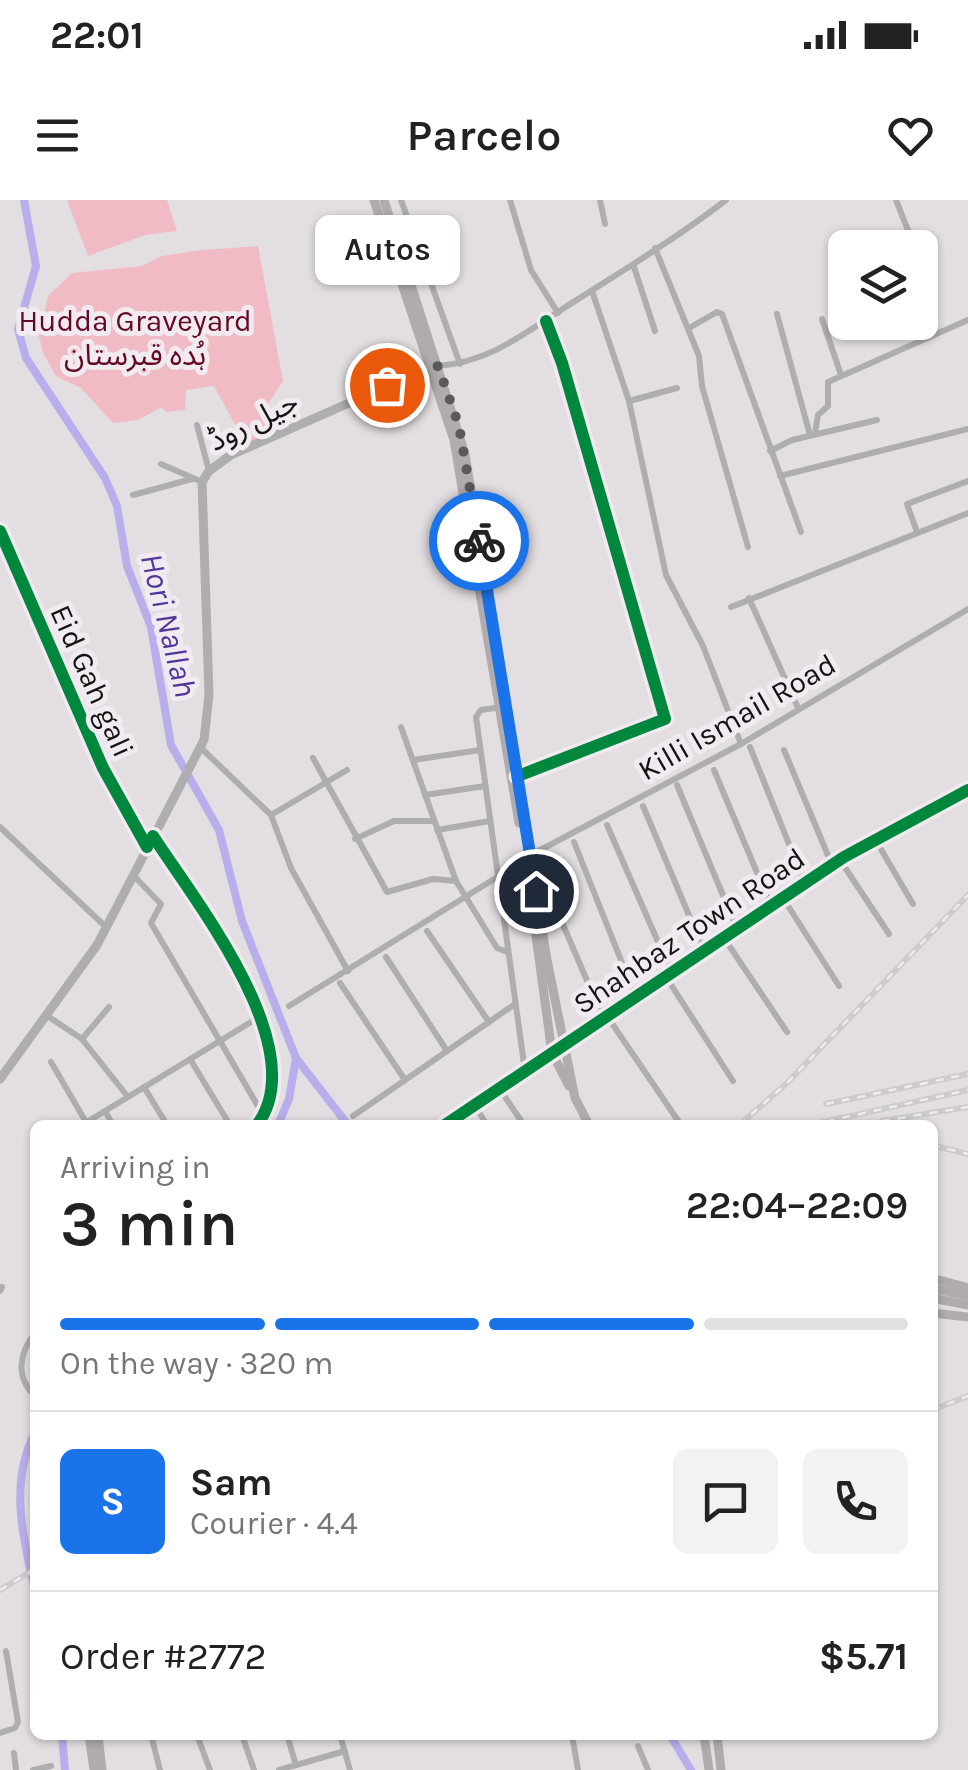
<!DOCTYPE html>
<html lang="en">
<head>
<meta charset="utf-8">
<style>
  body { margin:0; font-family:Karla,"Noto Sans Arabic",sans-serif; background:#f2f2f2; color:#222; height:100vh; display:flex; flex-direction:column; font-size:38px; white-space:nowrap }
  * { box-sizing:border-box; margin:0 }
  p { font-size:32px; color:#767676 }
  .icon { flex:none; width:55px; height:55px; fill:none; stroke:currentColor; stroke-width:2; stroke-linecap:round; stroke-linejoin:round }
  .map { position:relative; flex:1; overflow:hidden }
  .details { position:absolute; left:30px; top:920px; width:908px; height:620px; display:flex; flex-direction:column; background:#fff; border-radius:15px; box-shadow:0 2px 8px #0004 }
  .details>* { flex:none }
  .tools { position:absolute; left:828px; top:30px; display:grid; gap:20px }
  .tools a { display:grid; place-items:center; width:110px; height:110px; border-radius:15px; background:#fff; box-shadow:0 2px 8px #0004; font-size:50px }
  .pin { position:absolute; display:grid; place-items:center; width:85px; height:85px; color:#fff; margin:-42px; border:5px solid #fff; border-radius:50%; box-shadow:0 2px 10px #0007 }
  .courier { position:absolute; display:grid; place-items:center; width:100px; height:100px; margin:-50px; border:8px solid #1a73e8; border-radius:50%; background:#fff; color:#222; box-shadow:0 2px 12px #0007 }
  .bubble { position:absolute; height:70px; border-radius:15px; background:#fff; box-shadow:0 2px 8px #0004; font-size:32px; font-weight:600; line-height:70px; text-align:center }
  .summary em { font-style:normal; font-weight:600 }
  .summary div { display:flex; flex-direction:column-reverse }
  .summary { display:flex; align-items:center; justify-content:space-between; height:170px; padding:0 30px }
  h1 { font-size:65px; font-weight:600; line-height:75px }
  .bar { display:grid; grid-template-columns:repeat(4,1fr); gap:15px 10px; align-content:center; height:120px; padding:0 30px }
  .bar i { height:12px; border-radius:8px; background:#e0e0e0 }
  .bar .current { background:#1a73e8 }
  .bar p { grid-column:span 4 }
  .line { display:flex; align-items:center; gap:25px; padding:0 30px; border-top:2px solid #e0e0e0 }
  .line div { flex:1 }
  .round { display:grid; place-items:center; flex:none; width:105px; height:105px; border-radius:15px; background:#f2f2f2 }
  .status { display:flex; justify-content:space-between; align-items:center; height:70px; padding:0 50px; background:#fff; direction:ltr }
  .status svg { height:28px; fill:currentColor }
  header { display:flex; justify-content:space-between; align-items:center; height:130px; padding:0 30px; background:#fff; font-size:45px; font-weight:600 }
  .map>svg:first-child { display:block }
</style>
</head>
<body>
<div class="status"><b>22:01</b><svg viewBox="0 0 49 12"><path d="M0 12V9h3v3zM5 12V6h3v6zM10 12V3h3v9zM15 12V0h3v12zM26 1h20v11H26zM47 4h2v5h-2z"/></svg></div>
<header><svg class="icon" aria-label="menu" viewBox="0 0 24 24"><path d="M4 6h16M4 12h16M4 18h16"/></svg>Parcelo<svg class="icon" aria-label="heart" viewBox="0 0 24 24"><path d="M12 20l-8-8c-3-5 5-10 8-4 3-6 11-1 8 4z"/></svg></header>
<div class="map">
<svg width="968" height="1570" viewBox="0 0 968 1570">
  <rect width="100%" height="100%" fill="#e3dee2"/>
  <g fill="#f0bbc5">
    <path d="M67,0H167L177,31L145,35L88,56Z"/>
    <path d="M258,46L283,181L268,204L278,234L248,248L214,186L186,190L185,210L166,212L162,207L138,220L113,223L81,188L56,176L43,153L39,136L48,96L72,73L142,66L162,56L203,50Z"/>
  </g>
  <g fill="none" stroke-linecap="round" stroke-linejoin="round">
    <g stroke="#b9aeeb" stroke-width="8">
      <path d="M24,0L36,66L18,129L26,158L105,278L117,306L127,366L151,427L171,545L219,630L242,721L296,858L289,899L278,925"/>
      <path d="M296,858L348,925"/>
      <path d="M35,1233C9,1281 23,1340 35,1390"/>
      <path d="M62,1535L65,1570"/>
      <path d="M670,1535L691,1570"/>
    </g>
    <g stroke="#afadaf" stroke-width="6">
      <path d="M401,0L460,164"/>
      <path d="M510,0L531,70L558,113"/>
      <path d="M600,0L605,24"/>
      <path d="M896,0L915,48"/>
      <path d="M655,48L699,156L702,186L748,347"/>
      <path d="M634,67L655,131"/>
      <path d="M592,91L629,201L666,375L703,446L741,544"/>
      <path d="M777,114L810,235"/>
      <path d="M822,119L841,175"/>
      <path d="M689,128L717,112L722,114L801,332"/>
      <path d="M438,166C489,162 522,135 564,108C619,73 674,40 726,0"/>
      <path d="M629,201L677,188"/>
      <path d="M197,225L209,271"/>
      <path d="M815,233L818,215L828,206V182L968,120"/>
      <path d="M770,251L792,240L877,220"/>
      <path d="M161,264L202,282"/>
      <path d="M780,276L968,229"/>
      <path d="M133,295L192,279"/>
      <path d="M0,331L103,568L147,647"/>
      <path d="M917,332L907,304L968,281"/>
      <path d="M749,398L798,508"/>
      <path d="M731,407L968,313"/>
      <path d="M501,507L481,510L476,517L525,871"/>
      <path d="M401,527L456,681L497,748L507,752"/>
      <path d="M200,547L271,615L291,668L348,771"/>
      <path d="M750,547L805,684"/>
      <path d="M784,550L832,665"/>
      <path d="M313,558L387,692L433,679L456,681"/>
      <path d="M413,560L480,550"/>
      <path d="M714,570L771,706"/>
      <path d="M518,576L665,519L562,163L546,121"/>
      <path d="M677,585L737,729"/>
      <path d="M425,595L485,586"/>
      <path d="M643,606L704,751"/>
      <path d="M271,615L347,570"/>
      <path d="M607,625L672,774"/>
      <path d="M0,627L107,728"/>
      <path d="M437,630L490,621"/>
      <path d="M154,637C196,702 313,849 257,925"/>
      <path d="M355,639L394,621H434"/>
      <path d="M875,639L913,704"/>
      <path d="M574,642L636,798"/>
      <path d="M525,658L741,544L968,409"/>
      <path d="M840,660L889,734"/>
      <path d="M540,671L594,797L681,925"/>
      <path d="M134,676L161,704L151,723L269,925"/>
      <path d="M783,698L839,786"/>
      <path d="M427,731L489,822"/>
      <path d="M724,738L787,832"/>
      <path d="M386,757L447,851"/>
      <path d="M666,777L733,881"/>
      <path d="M340,783L405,880"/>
      <path d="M289,806L499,676"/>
      <path d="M46,815L82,839L128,897"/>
      <path d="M82,839L109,807"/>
      <path d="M190,859L230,925"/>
      <path d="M51,862L86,922"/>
      <path d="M144,887L167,925"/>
      <path d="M499,888L524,925"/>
      <path d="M475,906L487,925"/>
      <path d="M105,911L113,925"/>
      <path d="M353,916L515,804"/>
      <path d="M82,925L261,816"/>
      <path d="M445,925L844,657L968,590"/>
      <path d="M0,1091L2,1087"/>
      <path d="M35,1133C19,1153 15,1177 35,1196"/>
      <path d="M0,1533L15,1528L18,1522L6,1451"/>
      <path d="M151,1535L160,1570"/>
      <path d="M197,1535L210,1570"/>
      <path d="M242,1535L254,1570"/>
      <path d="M287,1535L296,1565"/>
      <path d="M340,1535L350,1570"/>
      <path d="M572,1535L578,1570"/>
      <path d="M638,1546L648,1570"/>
      <path d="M14,1553L16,1570"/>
      <path d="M33,1570L51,1566"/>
      <path d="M279,1570L345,1551"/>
    </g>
    <path stroke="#afadaf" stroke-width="9" d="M0,879L97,745L204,540L209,495L202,282L209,271L231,255L433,166"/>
    <g stroke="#b0abad" stroke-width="9">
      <path d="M374,0L454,240L519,623"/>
      <path d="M384,0L465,254L547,760L575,898L589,925"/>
      <path d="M530,692L552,853L569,886"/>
      <path d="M932,1078L968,1088"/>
      <path d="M932,1088L968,1096"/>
      <path d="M932,1098L968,1105"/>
      <path d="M932,1113L968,1117"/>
      <path d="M89,1535L94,1570"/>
      <path d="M98,1535L102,1570"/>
      <path d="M704,1535L709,1570"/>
      <path d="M717,1535L721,1570"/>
    </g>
    <defs>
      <g id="rail">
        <path d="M826,904L968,874"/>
        <path d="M882,921L968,907"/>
        <path d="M739,925L786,884L968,695"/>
        <path d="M811,925L968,890"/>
        <path d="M932,945L968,954"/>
        <path d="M932,1210L968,1196"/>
        <path d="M0,1390L35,1369"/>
      </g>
    </defs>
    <use href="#rail" stroke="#cdcbcd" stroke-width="6"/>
    <use href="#rail" stroke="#f1eaf0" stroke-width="2.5" stroke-dasharray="8" stroke-linecap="butt"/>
    <defs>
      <g id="cycleway">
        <path d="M0,331L103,568L147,647"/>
        <path d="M518,576L665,519L562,163L546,121"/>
        <path d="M153,636C195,701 314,849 257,925"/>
        <path d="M445,925L844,657L968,590"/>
      </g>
    </defs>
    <use href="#cycleway" stroke="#f1eaf0" stroke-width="19"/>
    <use href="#cycleway" stroke="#00873e" stroke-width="12"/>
  </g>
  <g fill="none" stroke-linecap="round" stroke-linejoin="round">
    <path stroke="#5c595c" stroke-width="10" stroke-dasharray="0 18" d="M387,185L438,166L459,226L479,341"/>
    <path stroke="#1a73e8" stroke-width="12" d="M479,341L536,691"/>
  </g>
  <g text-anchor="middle" stroke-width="10" stroke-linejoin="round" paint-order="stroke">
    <g font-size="30" fill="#640827" stroke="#f1eaf0">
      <text x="135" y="131">Hudda Graveyard<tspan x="135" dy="34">ہُدہ قبرستان</tspan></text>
    </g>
    <g font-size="30" fill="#141214" stroke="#f1eaf0">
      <text transform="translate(253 221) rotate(-27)" y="10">جیل روڈ</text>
      <text transform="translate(92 481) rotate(66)" y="10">Eid Gah gali</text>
      <text transform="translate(737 517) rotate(-30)" y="10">Killi Ismail Road</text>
      <text transform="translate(689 731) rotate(-34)" y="10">Shahbaz Town Road</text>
    </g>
    <g font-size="32" font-style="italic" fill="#51379a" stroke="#f1eaf0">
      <text transform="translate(169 425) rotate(76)" y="11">Hori Nallah</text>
    </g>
  </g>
</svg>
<div class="tools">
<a><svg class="icon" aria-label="layers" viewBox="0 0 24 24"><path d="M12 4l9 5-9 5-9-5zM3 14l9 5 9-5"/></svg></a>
</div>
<div class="pin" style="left:387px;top:185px;background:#ea580c"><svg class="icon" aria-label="bag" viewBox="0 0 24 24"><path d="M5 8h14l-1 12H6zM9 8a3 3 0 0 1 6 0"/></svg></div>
<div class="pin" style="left:536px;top:691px;background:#1f2937"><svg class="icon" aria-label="home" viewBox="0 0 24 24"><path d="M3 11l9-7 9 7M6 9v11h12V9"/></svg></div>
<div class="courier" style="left:479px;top:341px"><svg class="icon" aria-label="bike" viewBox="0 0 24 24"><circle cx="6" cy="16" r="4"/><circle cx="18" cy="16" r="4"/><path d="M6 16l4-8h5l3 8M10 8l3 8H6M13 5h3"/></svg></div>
<div class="bubble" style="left:315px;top:15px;width:145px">Autos</div>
<section class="details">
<div class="summary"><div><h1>3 min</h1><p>Arriving in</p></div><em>22:04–22:09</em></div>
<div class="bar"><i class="current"></i><i class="current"></i><i class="current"></i><i></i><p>On the way · 320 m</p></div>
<div class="line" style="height:180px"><b class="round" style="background:#1a73e8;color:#fff">S</b><div><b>Sam</b><p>Courier · 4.4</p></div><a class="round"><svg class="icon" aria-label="chat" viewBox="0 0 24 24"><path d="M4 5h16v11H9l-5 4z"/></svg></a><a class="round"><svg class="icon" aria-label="phone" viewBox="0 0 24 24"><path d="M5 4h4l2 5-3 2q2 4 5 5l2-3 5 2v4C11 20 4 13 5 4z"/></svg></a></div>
<div class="line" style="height:130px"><div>Order #2772</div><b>$5.71</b></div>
</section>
</div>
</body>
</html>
